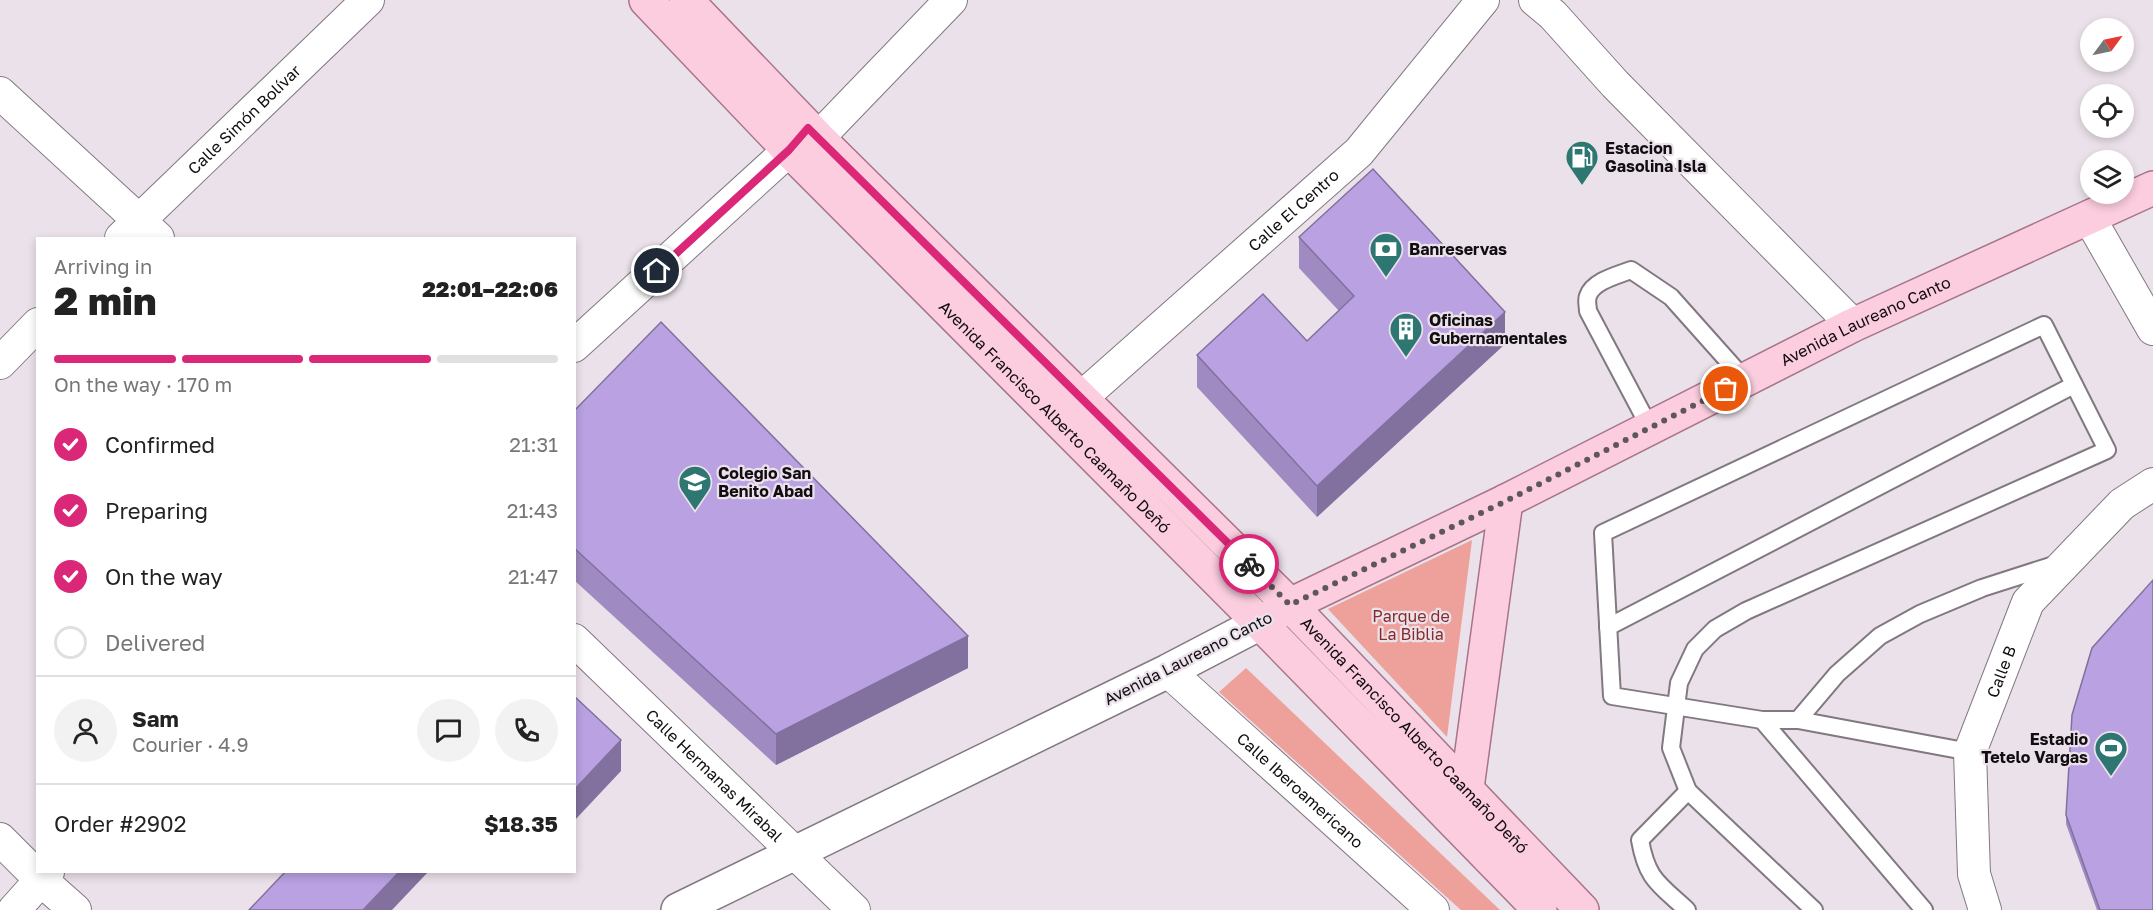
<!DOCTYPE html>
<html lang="en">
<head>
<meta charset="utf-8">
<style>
  body { margin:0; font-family:"Golos Text",sans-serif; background:#f2f2f2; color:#222; height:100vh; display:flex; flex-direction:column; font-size:22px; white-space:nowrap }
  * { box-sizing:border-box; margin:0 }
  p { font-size:20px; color:#767676 }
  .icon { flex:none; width:33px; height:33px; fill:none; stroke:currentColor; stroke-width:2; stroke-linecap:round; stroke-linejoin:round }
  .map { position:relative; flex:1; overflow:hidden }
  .panel { position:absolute; left:36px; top:237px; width:540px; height:636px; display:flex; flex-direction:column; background:#fff; border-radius:0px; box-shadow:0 3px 9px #0003 }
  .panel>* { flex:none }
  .needle { width:39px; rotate:57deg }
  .fabs { position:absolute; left:2080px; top:18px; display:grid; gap:12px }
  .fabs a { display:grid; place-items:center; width:54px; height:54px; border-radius:50%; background:#fff; box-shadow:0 3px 9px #0003; font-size:30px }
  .pin { position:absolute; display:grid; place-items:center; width:51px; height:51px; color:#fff; margin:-26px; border:3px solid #fff; border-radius:50%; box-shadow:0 2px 6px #0007 }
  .courier { position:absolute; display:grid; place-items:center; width:60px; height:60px; margin:-30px; border:4px solid #db2777; border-radius:50%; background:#fff; color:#222; box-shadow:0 2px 8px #0007 }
  .headline em { font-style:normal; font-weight:800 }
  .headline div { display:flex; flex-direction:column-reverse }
  .headline { display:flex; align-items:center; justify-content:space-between; height:102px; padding:0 18px }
  h1 { font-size:39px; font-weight:800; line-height:45px }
  .bar { display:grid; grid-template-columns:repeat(4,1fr); gap:9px 6px; align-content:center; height:72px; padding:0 18px }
  .bar i { height:8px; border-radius:4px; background:#e0e0e0 }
  .bar .on { background:#db2777 }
  .bar p { grid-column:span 4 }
  .line { display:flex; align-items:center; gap:15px; padding:0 18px; border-top:2px solid #e0e0e0 }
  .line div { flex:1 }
  .round { display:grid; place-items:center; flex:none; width:63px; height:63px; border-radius:32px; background:#f2f2f2 }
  ol { padding:0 18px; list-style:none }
  li { display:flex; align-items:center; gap:18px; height:66px }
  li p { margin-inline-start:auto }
  li .icon { padding:6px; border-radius:50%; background:#db2777; color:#fff; stroke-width:4 }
  li:last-child { color:#767676 }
  li i { width:33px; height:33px; border:3px solid #e0e0e0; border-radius:50% }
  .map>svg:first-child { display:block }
</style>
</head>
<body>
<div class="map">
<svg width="2153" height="910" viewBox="0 0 2153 910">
  <rect width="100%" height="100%" fill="#ebe1ea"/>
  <g fill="#eea09b">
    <path d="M1472,540L1447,737L1328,609Z"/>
    <path d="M1246,668L1500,910H1461L1219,692Z"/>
  </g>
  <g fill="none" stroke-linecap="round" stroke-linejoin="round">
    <defs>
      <g id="service">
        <path d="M1650,428L1588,311C1588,306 1586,301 1588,296C1593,281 1618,275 1631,270L1671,297L1745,380"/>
        <path d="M1608,627L2074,385"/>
        <path d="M1762,720L1924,910"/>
        <path d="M1798,720L1837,674L1880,636L1920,614L1982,588L2057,564"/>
        <path d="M1688,791L1671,748L1679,683L1695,649L1715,629L1746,611L2107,450L2044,325L1603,533L1612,696L1762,720H1798L1970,752"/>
        <path d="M1687,910C1659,884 1647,880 1640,840L1688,791L1814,910"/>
      </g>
      <g id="minor">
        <path d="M1535,0L1553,15L1615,84L1853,325"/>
        <path d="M0,93L158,238"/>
        <path d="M818,138L951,0"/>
        <path d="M2090,219L2153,329"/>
        <path id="s1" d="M121,238L368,0"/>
        <path d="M574,346L789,150L806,130"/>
        <path d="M0,363L38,324"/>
        <path id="s2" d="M1080,399L1359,152L1483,0"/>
        <path id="s3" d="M574,640L854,910"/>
        <path id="s4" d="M1168,671L1433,910"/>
        <path d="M0,839L40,879L75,910"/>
        <path d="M14,910L48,872"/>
        <path id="s5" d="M1985,910L1974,874L1970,752L2028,602L2122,504L2153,484"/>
      </g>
      <path id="tertiary" d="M678,910L1168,671L1260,623"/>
      <g id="primary">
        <path id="s6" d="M646,0L789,150L1260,623L1540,910"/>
        <path id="s7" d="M686,0L818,138L1290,605L1582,910"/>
        <path id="s8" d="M1272,616L1290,605L1506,501L1853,325L2153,188"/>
        <path d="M1467,788L1506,501"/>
      </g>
    </defs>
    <use href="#service" stroke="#827881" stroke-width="20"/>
    <use href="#minor" stroke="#827881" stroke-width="34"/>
    <use href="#tertiary" stroke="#827881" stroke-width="36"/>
    <use href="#primary" stroke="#a87488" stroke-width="36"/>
    <use href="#service" stroke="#fff" stroke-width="16"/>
    <use href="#minor" stroke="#fff" stroke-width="32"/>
    <use href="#tertiary" stroke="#fff" stroke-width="33"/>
    <use href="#primary" stroke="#fbcdde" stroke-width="33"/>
  </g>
  <g fill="#9f8ac2">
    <path d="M1299,237L1505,344L1317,517L1197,387V355L1307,341L1339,311L1299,268Z"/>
    <path d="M574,411L968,668L776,765L574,580Z"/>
    <path d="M2066,815L2153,910H2097L2066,824Z"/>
  </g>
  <g fill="#82719e">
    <path d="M1505,312V344L1317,517V486Z"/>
    <path d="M968,636V668L776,765V734Z"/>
    <path d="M621,740V771L574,821V790Z"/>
    <path d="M399,872H428L392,910H363Z"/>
  </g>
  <g fill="#b9a1e2" stroke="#82719e" stroke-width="1.5">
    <path d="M1373,169L1505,312L1317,486L1197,355L1263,294L1307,341L1354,296L1299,237Z"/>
    <path d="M661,322L968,636L776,734L574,548V411Z"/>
    <path d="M2153,580V910H2100L2066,815L2072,715L2092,648Z"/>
    <path d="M574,696L621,740L574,790Z"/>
    <path d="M285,872H399L363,910H249Z"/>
  </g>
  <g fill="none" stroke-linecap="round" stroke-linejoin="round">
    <path stroke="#5d575d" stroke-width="6" stroke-dasharray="0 10.8" d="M1249,564L1290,605L1506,501L1726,389"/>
    <path stroke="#db2777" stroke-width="8" d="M657,271L789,150L808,128L1249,564"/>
  </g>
  <defs>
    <symbol id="fuel-pin" viewBox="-11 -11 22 30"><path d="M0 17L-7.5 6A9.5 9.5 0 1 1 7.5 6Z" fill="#2d7672" stroke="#ebe1ea"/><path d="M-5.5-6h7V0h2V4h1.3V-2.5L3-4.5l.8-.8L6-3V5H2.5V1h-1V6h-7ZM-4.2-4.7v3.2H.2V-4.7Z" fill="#fff"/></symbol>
    <symbol id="bank-pin" viewBox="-11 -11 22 30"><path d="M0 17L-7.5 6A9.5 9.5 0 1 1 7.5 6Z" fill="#2d7672" stroke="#ebe1ea"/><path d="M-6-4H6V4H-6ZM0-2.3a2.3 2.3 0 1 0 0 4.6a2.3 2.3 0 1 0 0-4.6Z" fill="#fff"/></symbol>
    <symbol id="building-pin" viewBox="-11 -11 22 30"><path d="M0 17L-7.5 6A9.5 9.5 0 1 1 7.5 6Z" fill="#2d7672" stroke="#ebe1ea"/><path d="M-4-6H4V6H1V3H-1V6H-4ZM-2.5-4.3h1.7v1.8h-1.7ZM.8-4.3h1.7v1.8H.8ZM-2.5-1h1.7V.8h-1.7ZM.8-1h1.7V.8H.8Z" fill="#fff"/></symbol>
    <symbol id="school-pin" viewBox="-11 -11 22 30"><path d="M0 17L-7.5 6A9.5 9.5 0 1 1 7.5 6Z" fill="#2d7672" stroke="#ebe1ea"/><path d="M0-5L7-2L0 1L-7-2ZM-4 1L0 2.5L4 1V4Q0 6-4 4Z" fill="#fff"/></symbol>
    <symbol id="stadium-pin" viewBox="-11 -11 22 30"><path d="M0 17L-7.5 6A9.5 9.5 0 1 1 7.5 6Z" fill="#2d7672" stroke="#ebe1ea"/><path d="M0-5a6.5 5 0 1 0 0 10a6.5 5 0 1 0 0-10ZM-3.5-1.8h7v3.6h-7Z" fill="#fff"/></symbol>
  </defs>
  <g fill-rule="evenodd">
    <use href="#fuel-pin" x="1563" y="138" width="38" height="52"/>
    <use href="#bank-pin" x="1367" y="230" width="38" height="52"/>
    <use href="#building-pin" x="1387" y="310" width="38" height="52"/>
    <use href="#school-pin" x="676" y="463" width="38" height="52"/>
    <use href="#stadium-pin" x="2092" y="729" width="38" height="52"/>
  </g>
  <g text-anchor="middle" stroke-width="4.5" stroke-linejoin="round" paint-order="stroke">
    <g font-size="16" fill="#110d11" stroke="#ebe1ea">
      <text dy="6" stroke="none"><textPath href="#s1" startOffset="171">Calle Simón Bolívar</textPath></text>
      <text dy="6" stroke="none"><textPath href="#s2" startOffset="285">Calle El Centro</textPath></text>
      <text dy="6" stroke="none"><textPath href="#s8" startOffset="663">Avenida Laureano Canto</textPath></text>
      <text dy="6" stroke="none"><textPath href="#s6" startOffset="584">Avenida Francisco Alberto Caamaño Deñó</textPath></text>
      <text transform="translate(1188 658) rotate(-27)" y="6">Avenida Laureano Canto</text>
      <text dy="6" stroke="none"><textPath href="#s5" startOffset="246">Calle B</textPath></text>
      <text dy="6" stroke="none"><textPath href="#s7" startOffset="1035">Avenida Francisco Alberto Caamaño Deñó</textPath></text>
      <text dy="6" stroke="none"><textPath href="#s3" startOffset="195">Calle Hermanas Mirabal</textPath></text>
      <text dy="6" stroke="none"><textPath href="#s4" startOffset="178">Calle Iberoamericano</textPath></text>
    </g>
    <g font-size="16" font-weight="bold" fill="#110d11" stroke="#ebe1ea" text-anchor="start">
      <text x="1605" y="154">Estacion<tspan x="1605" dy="18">Gasolina Isla</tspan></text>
      <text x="1409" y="255">Banreservas</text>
      <text x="1429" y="326">Oficinas<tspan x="1429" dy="18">Gubernamentales</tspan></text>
      <text x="718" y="479">Colegio San<tspan x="718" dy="18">Benito Abad</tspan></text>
      <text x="2088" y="745" text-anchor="end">Estadio<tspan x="2088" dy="18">Tetelo Vargas</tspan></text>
    </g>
    <g font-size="16" fill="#862b2b" stroke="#ebe1ea">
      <text x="1411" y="622">Parque de<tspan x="1411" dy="18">La Biblia</tspan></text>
    </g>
  </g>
</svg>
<div class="fabs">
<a><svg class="needle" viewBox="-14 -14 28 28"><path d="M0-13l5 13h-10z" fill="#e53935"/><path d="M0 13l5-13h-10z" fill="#767676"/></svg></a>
<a><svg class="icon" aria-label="locate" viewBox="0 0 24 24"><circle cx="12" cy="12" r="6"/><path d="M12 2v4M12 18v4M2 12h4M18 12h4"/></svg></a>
<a><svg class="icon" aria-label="layers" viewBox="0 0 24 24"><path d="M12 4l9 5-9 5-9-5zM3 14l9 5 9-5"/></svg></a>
</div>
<div class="pin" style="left:1726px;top:389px;background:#ea580c"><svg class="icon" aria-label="bag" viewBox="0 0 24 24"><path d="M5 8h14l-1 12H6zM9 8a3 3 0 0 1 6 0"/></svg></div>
<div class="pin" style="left:657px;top:271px;background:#1f2937"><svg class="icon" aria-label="home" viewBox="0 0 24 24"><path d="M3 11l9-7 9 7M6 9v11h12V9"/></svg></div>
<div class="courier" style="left:1249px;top:564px"><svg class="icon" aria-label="bike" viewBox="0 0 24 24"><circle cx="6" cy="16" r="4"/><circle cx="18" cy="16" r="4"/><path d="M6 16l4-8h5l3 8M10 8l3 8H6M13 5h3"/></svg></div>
<section class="panel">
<div class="headline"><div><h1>2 min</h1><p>Arriving in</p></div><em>22:01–22:06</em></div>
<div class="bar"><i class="on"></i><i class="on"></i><i class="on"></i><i></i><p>On the way · 170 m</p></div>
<ol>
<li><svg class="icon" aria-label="check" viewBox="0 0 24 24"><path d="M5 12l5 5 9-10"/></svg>Confirmed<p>21:31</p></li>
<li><svg class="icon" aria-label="check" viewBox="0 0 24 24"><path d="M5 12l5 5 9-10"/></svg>Preparing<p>21:43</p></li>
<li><svg class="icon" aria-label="check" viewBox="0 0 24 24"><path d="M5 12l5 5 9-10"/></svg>On the way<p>21:47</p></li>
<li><i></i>Delivered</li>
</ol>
<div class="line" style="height:108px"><a class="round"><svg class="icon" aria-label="person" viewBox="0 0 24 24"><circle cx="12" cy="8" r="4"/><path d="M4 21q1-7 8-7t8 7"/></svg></a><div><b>Sam</b><p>Courier · 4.9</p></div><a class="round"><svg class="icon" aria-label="chat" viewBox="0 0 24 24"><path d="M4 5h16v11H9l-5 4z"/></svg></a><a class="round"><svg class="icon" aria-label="phone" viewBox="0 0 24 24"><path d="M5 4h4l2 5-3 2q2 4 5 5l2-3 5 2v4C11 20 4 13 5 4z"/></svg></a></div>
<div class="line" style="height:78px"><div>Order #2902</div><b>$18.35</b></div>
</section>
</div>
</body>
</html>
